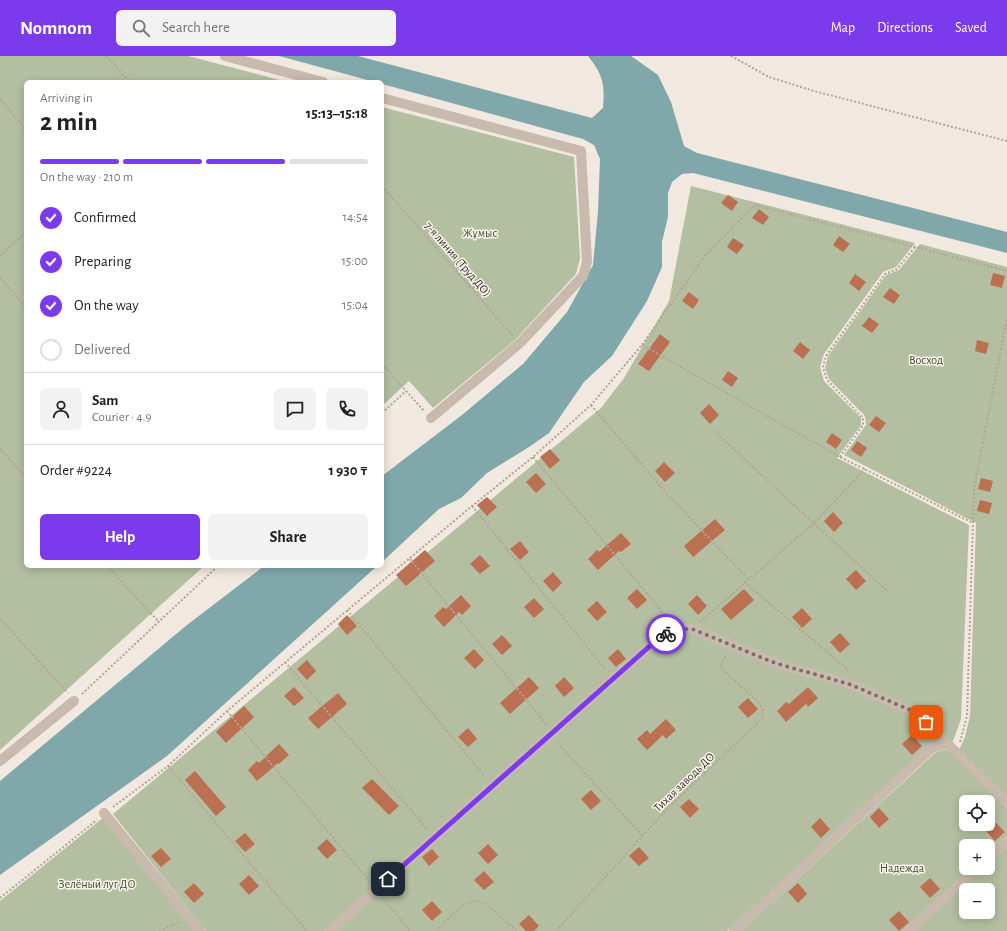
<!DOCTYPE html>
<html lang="en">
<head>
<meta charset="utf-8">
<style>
  body { margin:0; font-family:"Alegreya Sans",sans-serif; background:#f2f2f2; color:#222; height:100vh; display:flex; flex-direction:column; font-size:15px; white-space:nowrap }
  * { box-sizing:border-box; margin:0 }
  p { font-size:13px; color:#767676 }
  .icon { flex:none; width:22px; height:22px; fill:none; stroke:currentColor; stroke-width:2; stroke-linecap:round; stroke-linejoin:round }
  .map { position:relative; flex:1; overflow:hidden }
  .side { position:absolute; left:24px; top:24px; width:360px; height:488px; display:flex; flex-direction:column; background:#fff; border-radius:6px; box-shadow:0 2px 10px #0003 }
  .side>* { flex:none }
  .tools { position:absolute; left:959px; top:739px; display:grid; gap:8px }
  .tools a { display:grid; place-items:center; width:36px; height:36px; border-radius:6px; background:#fff; box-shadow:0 2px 10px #0003; font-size:20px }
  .pin { position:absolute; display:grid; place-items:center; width:34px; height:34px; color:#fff; margin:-17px; border-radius:8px; box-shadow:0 2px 6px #0006 }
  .courier { position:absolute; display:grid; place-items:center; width:40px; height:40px; margin:-20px; border:3px solid #7c3aed; border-radius:50%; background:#fff; color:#222; box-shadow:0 1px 5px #0007 }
  .headline em { font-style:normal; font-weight:700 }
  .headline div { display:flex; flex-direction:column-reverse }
  .headline { display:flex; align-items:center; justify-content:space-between; height:68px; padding:0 16px }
  h1 { font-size:26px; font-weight:700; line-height:30px }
  .bar { display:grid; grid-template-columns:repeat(4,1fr); gap:6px 4px; align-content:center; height:48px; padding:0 16px }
  .bar i { height:5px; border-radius:3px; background:#e0e0e0 }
  .bar .current { background:#7c3aed }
  .bar p { grid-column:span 4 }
  .line { display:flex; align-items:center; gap:10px; padding:0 16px; border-top:1px solid #e0e0e0 }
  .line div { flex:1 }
  .round { display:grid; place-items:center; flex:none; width:42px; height:42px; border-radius:6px; background:#f2f2f2 }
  ol { padding:0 16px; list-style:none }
  li { display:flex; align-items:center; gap:12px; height:44px }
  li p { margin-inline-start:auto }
  li .icon { padding:4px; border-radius:50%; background:#7c3aed; color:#fff; stroke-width:4 }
  li:last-child { color:#767676 }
  li i { width:22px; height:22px; border:2px solid #e0e0e0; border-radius:50% }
  .button { display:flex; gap:8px; margin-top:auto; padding:8px 16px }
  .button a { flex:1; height:46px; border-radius:6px; background:#7c3aed; color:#fff; font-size:16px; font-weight:700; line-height:46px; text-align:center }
  .button a+a { background:#f2f2f2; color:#222 }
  header { display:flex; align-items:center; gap:24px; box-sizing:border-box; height:56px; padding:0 20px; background:#7c3aed; color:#fff }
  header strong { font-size:19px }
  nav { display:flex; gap:22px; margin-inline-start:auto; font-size:14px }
  .search { width:280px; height:36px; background:#f2f2f2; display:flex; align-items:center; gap:10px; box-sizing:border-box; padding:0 14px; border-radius:6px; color:#767676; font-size:15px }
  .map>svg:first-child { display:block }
</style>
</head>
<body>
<header>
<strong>Nomnom</strong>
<div class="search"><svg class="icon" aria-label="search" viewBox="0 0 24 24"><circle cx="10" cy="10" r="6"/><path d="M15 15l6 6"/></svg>Search here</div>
<nav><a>Map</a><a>Directions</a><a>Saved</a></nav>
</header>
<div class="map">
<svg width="1007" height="875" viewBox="0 0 1007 875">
  <rect width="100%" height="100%" fill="#f1e9df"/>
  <g fill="#b3bfa0" fill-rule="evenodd">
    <path d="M0,0H188L287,26H26V510H204L0,694Z"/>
    <path d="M382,51L574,101L580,202L576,218L515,284L433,352L409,325L382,350Z"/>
    <path d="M691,130L915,187L896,211L883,216L824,298L820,311L824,325L861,362V369L837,402L969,469L961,663L953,685H937L727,875H206L113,758L601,352L624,322L669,245Z"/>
    <path d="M920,188L1007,211V741L959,694L965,681L970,660L976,467L844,399L866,369L865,360L829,323L825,312L828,300L886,219L899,214Z"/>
    <path d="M947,693L1007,752V875H741L936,696ZM966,746H988V768H966ZM966,790H988V812H966ZM966,834H988V856H966Z"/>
    <path d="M104,761L196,875H0V845Z"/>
  </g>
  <g fill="#80a8ab">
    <path d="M279,0H358L592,62L603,52C605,28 603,19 588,0H631L658,19L671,46L684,90L697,97L1007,176V197L693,117L682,118L672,126L668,137V161L662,186V211L647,245L612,300L584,326L549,377L529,391L487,417L461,442L439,453L382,506V420L462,359L523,308L567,256L593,209L598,155L600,103L594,89L583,83L382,28V26H375Z"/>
    <path d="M264,510H377L167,700L0,819V725L187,569Z"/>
  </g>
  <g fill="#bc7052">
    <path d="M728,139L738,146L732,155L721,147Z"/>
    <path d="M759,153L769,161L763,169L752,162Z"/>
    <path d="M839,180L850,188L843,196L833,189Z"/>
    <path d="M733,182L744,189L737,198L727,191Z"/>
    <path d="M993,217L1005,220L1002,232L990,229Z"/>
    <path d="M855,218L866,226L859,235L849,227Z"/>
    <path d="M890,232L900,239L894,248L883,241Z"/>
    <path d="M689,236L699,244L693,253L682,245Z"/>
    <path d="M869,261L879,268L872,277L862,270Z"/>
    <path d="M660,278L670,286L649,315L638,308Z"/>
    <path d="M977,284L989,287L986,298L975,295Z"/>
    <path d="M800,286L810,294L803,303L793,295Z"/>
    <path d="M728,315L738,322L732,331L722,324Z"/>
    <path d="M709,348L719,359L710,368L700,357Z"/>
    <path d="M876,360L886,367L879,376L869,369Z"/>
    <path d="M832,377L842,384L836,393L826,386Z"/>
    <path d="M857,385L867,392L861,401L851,394Z"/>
    <path d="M550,393L560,404L550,413L540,401Z"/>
    <path d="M664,406L675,417L665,426L655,415Z"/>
    <path d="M536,417L546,428L536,437L526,426Z"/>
    <path d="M981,422L993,425L990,436L978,433Z"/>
    <path d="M487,441L497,451L487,460L477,449Z"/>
    <path d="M980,444L992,447L989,458L977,455Z"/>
    <path d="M833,456L843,467L834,476L824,465Z"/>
    <path d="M715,463L725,474L693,501L684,490Z"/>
    <path d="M621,477L631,488L621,496L619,495L598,514L588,503L597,494L599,496Z"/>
    <path d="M520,485L529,496L520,504L510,493Z"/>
    <path d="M425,494L435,505L406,530L396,519Z"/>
    <path d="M480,499L490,510L480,518L470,508Z"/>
    <path d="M856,514L866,525L856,534L846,523Z"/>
    <path d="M553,516L562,527L553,536L543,525Z"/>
    <path d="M637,533L647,544L637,553L627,542Z"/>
    <path d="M744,533L754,544L731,564L721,553Z"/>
    <path d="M461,539L471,550L462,559L459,556L444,571L434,560L443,551L446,553Z"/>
    <path d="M697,539L707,550L698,559L688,548Z"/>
    <path d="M534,542L544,553L534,562L524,551Z"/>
    <path d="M597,545L607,556L597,565L587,554Z"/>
    <path d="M802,552L812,563L802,572L792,561Z"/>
    <path d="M347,559L357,570L347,579L338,568Z"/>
    <path d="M840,577L850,588L840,597L830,586Z"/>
    <path d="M502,579L512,590L502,599L492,588Z"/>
    <path d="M474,593L484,604L475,613L464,602Z"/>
    <path d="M618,593L626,603L616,611L608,602Z"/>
    <path d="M307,604L316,615L307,624L297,613Z"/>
    <path d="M529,621L539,632L510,658L500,647Z"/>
    <path d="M564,621L574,632L564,641L555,630Z"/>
    <path d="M294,631L304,642L294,650L284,640Z"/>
    <path d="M808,631L818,642L808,651L806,648L786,666L777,655L786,646L789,648Z"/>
    <path d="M338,637L347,648L318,673L308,662Z"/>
    <path d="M748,642L758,653L748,662L738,651Z"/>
    <path d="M244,650L254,661L226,687L216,676Z"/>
    <path d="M666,663L676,674L666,683L663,679L647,694L637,683L647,674L650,678Z"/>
    <path d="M468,672L477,683L468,691L458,681Z"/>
    <path d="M912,679L922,690L912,699L902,688Z"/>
    <path d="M279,688L289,699L279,708L278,707L257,725L248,714L257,705L259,707Z"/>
    <path d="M195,715L226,751L216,760L185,724Z"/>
    <path d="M372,723L399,750L389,759L362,732Z"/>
    <path d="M591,734L601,745L591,754L581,743Z"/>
    <path d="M689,743L699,753L690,762L680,751Z"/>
    <path d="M879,752L889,763L879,772L870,761Z"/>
    <path d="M820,762L830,773L821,782L811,771Z"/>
    <path d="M995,766L1005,776L995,785L985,774Z"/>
    <path d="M245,777L255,788L245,796L235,785Z"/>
    <path d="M327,783L337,794L327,803L317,792Z"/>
    <path d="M488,788L498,799L488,808L478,797Z"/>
    <path d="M639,791L649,802L639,810L629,800Z"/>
    <path d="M161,792L171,803L161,811L151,800Z"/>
    <path d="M432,793L439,801L429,810L422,801Z"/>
    <path d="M484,815L494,826L484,834L474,824Z"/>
    <path d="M249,819L259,830L249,839L239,828Z"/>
    <path d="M930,822L940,833L930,842L920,831Z"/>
    <path d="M194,827L204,838L194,847L184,836Z"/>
    <path d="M798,827L807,838L798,847L788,836Z"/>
    <path d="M432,845L442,856L432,865L422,854Z"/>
    <path d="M899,855L909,866L899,875L889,864Z"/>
    <path d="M529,859L539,870L534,875H526L519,868Z"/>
  </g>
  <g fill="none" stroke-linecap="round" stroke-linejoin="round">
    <g stroke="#b4a496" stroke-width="2" stroke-dasharray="2 2" stroke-linecap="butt">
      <path d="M106,0L130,26"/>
      <path d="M731,0L769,21L814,35L1007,85"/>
      <path d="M0,43L26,74"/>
      <path d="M382,130L513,280"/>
      <path d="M0,200L26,176"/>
      <path d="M0,222L26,251"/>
      <path d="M642,289L840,401L973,467"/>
      <path d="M382,308L424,355"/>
      <path d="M591,349L667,438L748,523"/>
      <path d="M382,357L406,335"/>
      <path d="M714,375L888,536"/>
      <path d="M0,393L26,421"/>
      <path d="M533,401L669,564"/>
      <path d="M840,401L863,369V362L827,324L823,311L826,300L885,218L897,213L915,191"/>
      <path d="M472,450L606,614"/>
      <path d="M410,503L546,668"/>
      <path d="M107,510L159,566"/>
      <path d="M744,526L847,613L848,617"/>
      <path d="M347,554L485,721"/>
      <path d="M0,563L68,637"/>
      <path d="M700,566L813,468L865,413"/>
      <path d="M285,606L427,773"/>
      <path d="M82,638L218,510"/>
      <path d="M227,655L370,826"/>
      <path d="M960,686L967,660L974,433L1007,262"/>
      <path d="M557,687L643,780"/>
      <path d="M168,710L307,875"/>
      <path d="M113,751L168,710L227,655L472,450L533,401L591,349L642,289L705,200L755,149L1007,215"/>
      <path d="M0,842L97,764"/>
      <path d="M383,842L410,875"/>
      <path d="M159,875L179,866"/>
      <path d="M436,875C449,863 468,837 486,848L517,875"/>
      <path d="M556,875L668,752L761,664L763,654L759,647L720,611L726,599"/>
    </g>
    <g stroke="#c8baac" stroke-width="10">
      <path d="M225,0L323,26"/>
      <path d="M382,42L581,95L587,206L583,220L520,287L431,362"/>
      <path d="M0,705L74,645"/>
      <path d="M104,757L200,875"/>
      <path d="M988,802L1007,785"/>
      <path d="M329,875L660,581L676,573H692L775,607L849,628L915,656L1007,746"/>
      <path d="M734,875L932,692L948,687"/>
      <path d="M909,875L977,812"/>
    </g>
  </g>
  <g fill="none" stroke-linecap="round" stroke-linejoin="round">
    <path stroke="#787069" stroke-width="4" stroke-dasharray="0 7.2" d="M666,578L676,573H692L775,607L849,628L915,656L926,666"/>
    <path stroke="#7c3aed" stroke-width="5" d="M388,823L660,581L666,578"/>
  </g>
  <g text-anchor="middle" stroke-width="3" stroke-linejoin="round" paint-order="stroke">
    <g font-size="12" fill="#445330" stroke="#f9f3eb">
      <text x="480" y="181">Жұмыс</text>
      <text x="926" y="308">Восход</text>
      <text x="902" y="816">Надежда</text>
      <text x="97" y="832">Зелёный луг ДО</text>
    </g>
    <g font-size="12" fill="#372f2a" stroke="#f9f3eb">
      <text transform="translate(458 203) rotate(49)" y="4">7-я линия (Труд ДО)</text>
      <text transform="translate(684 726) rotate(-44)" y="4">Тихая заводь ДО</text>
    </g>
  </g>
</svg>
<div class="tools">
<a><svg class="icon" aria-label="locate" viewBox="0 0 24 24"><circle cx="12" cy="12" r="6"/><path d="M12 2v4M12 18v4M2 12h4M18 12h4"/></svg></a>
<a>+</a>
<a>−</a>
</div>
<div class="pin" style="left:926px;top:666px;background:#ea580c"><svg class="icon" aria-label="bag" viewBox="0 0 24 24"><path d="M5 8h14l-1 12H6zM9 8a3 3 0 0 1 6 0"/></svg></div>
<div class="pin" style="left:388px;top:823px;background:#1f2937"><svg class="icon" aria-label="home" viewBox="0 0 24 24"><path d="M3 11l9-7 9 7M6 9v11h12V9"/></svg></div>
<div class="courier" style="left:666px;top:578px"><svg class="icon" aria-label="bike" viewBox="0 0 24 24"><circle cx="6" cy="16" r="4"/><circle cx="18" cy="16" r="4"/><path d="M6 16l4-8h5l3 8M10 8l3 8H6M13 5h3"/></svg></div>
<section class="side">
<div class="headline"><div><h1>2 min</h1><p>Arriving in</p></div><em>15:13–15:18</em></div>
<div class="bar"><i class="current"></i><i class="current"></i><i class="current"></i><i></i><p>On the way · 210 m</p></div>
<ol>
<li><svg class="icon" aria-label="check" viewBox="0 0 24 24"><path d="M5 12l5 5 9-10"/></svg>Confirmed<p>14:54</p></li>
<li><svg class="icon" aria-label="check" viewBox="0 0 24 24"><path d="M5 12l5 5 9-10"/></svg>Preparing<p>15:00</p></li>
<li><svg class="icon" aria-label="check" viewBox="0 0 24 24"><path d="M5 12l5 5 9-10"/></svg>On the way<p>15:04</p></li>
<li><i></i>Delivered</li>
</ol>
<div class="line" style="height:72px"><a class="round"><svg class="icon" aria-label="person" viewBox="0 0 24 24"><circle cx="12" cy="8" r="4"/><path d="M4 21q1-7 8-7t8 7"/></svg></a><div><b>Sam</b><p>Courier · 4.9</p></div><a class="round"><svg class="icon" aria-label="chat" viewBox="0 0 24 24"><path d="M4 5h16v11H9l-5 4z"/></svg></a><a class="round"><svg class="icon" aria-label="phone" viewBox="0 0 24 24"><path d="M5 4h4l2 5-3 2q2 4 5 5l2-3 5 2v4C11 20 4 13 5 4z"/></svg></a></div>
<div class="line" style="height:52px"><div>Order #9224</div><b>1 930 ₸</b></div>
<div class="button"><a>Help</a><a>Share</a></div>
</section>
</div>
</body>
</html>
